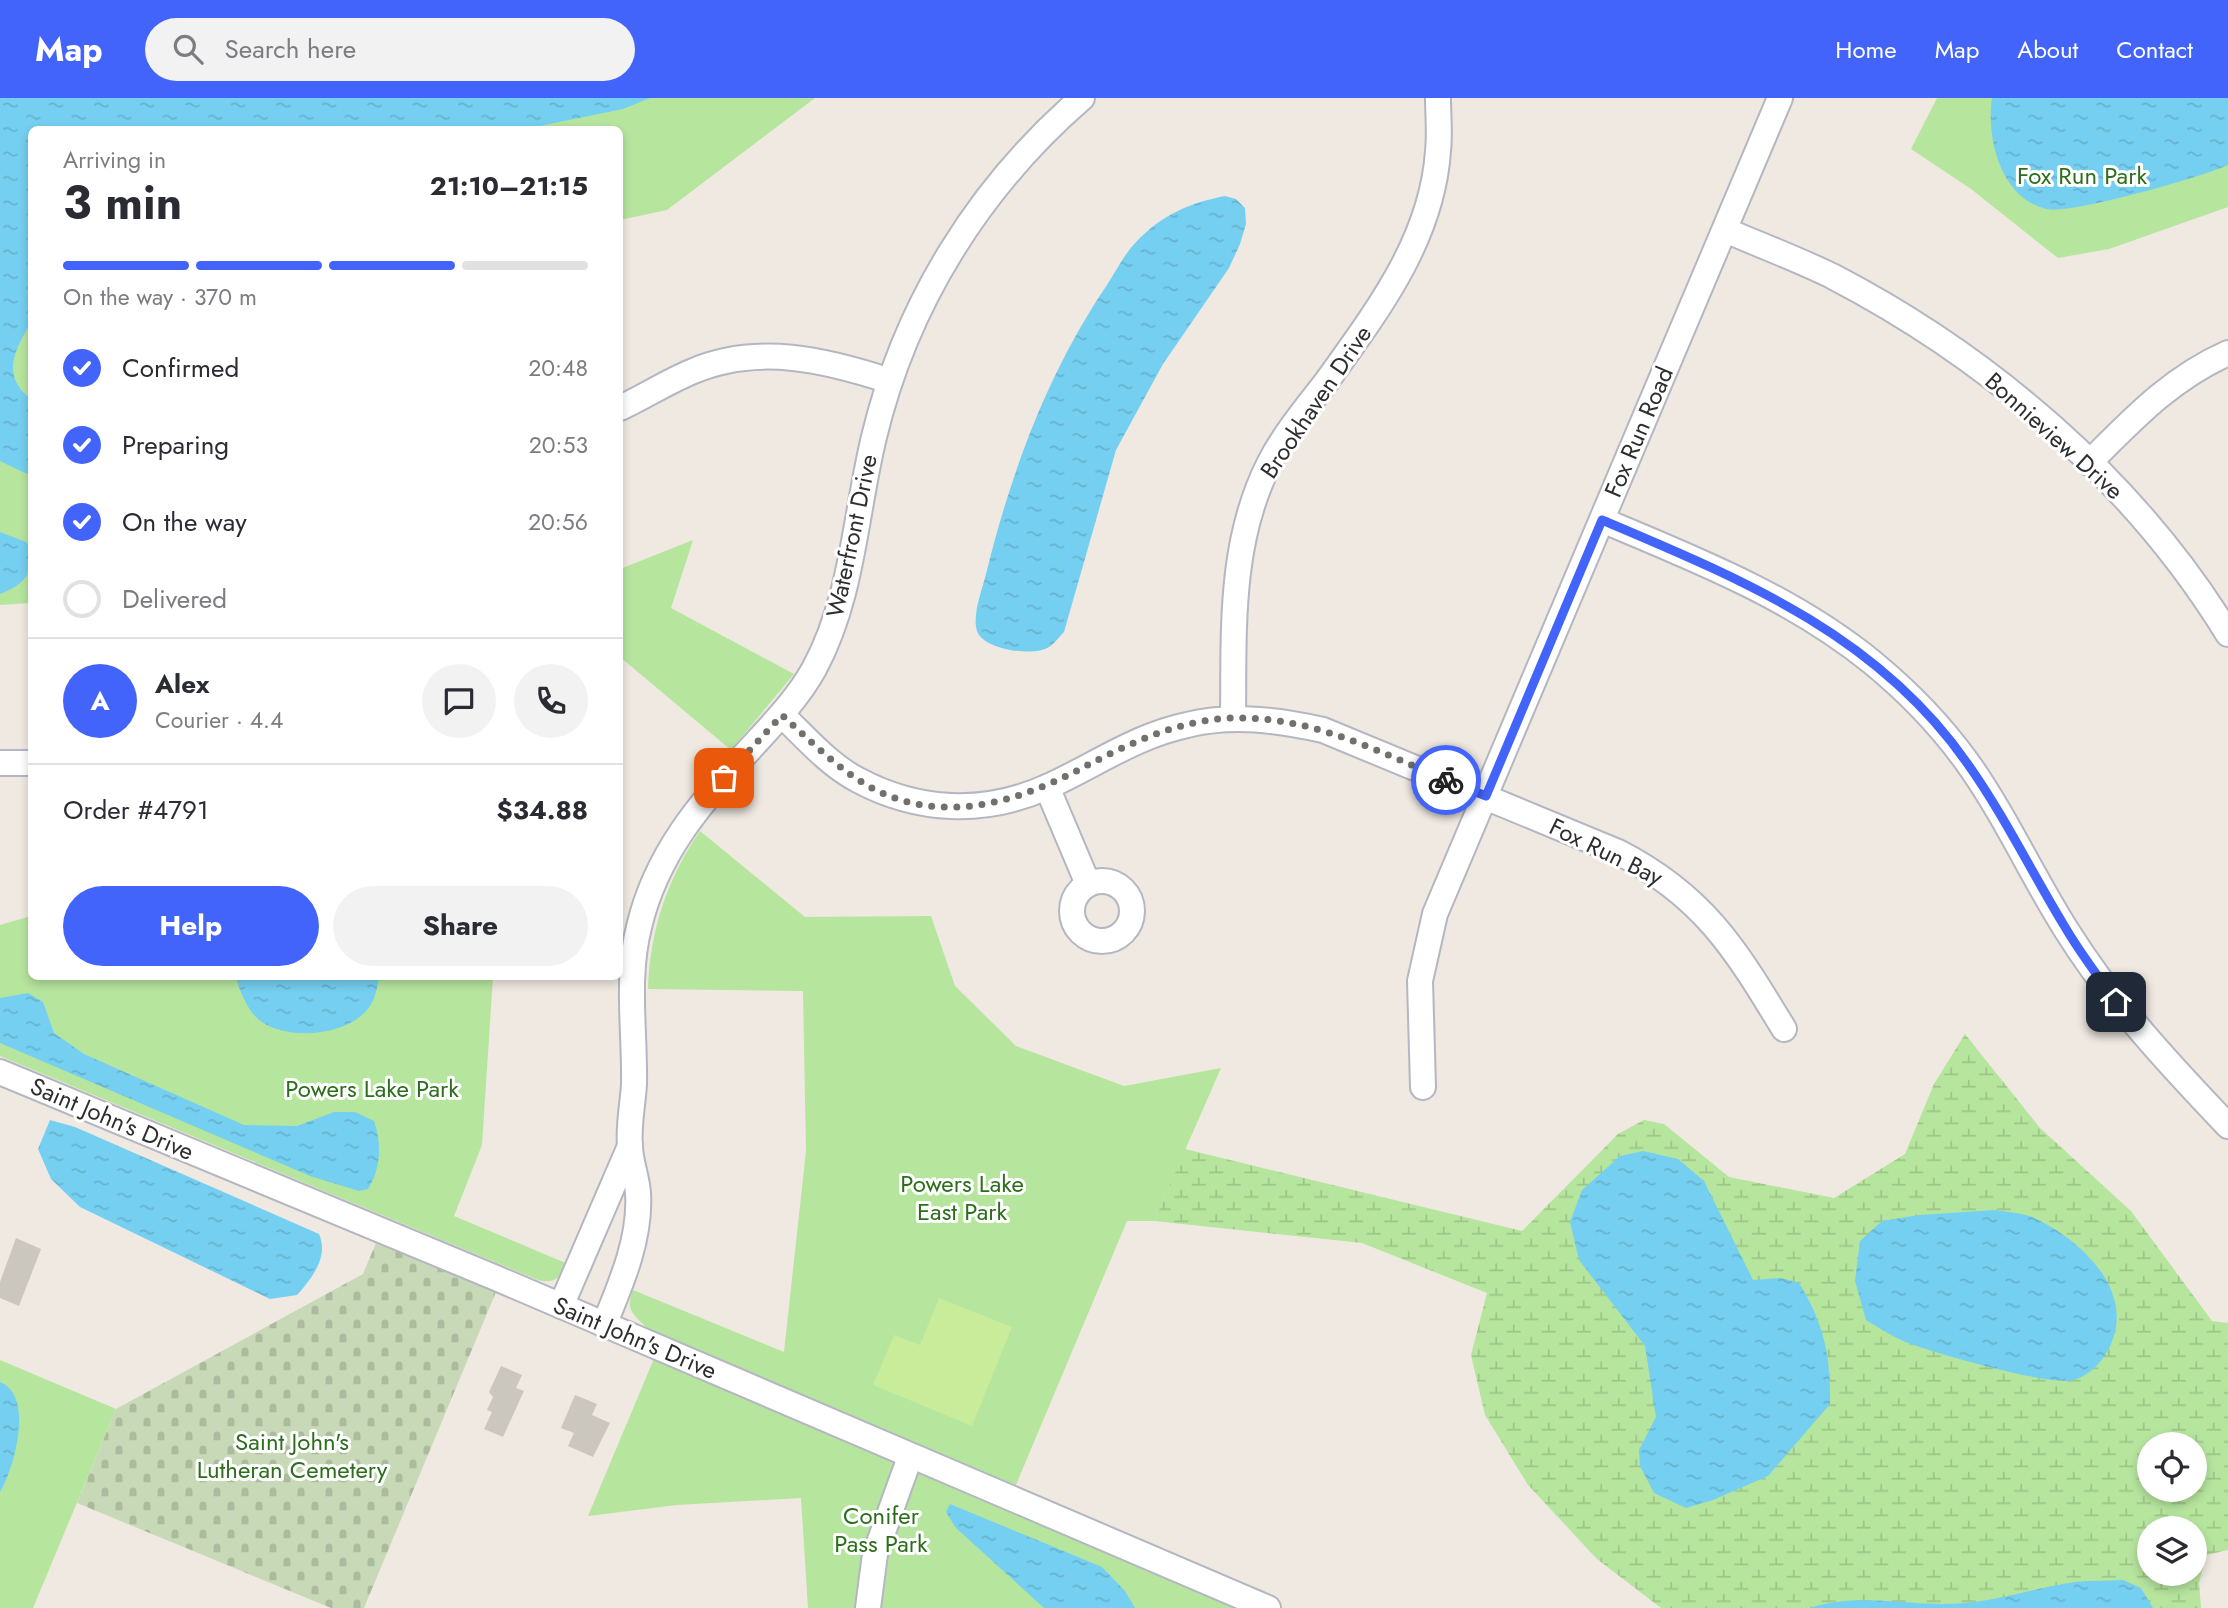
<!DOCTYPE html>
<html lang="en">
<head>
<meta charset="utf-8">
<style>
  body { margin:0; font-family:Jost,sans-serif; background:#f2f2f3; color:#2b2b33; height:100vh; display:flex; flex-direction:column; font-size:26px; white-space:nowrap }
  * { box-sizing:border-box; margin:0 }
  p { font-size:23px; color:#7c7c81 }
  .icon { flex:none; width:38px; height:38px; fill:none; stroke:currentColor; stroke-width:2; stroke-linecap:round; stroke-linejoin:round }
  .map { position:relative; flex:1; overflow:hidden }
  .panel { position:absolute; left:28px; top:28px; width:595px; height:854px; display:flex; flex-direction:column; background:#fff; border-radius:10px; box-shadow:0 4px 10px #0003 }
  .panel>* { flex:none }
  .buttons { position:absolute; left:2137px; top:1334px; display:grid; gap:14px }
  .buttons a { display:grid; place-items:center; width:70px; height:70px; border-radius:50%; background:#fff; box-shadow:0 4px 10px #0003; font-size:35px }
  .pin { position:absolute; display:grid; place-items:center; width:60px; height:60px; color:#fff; margin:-30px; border-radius:14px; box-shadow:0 4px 10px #0006 }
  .courier { position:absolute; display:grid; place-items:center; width:70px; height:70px; margin:-35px; border:5px solid #4264fb; border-radius:50%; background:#fff; color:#222; box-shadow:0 2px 9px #0007 }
  .summary em { font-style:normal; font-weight:700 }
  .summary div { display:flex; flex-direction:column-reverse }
  .summary { display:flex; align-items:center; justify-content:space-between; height:119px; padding:0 35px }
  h1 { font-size:46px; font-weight:700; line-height:52px }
  .bar { display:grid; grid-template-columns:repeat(4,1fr); gap:10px 7px; align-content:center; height:84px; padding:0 35px }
  .bar i { height:9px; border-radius:5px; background:#e1e1e2 }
  .bar .on { background:#4264fb }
  .bar p { grid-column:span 4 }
  .line { display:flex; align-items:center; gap:18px; padding:0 35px; border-top:2px solid #e1e1e2 }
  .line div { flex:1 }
  .round { display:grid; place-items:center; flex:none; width:74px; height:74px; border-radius:37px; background:#f2f2f3 }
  ol { padding:0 35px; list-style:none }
  li { display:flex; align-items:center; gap:21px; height:77px }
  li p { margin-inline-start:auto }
  li .icon { padding:7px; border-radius:50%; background:#4264fb; color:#fff; stroke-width:4 }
  li:last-child { color:#7c7c81 }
  li i { width:38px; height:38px; border:4px solid #e1e1e2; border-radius:50% }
  .button { display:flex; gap:14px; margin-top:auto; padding:14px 35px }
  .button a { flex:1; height:80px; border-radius:42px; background:#4264fb; color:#fff; font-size:28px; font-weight:700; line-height:80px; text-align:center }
  .button a+a { background:#f2f2f3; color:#2b2b33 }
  header { display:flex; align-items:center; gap:42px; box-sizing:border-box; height:98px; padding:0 35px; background:#4264fb; color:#fff }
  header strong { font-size:33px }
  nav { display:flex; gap:38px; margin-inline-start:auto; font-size:24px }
  .search { width:490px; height:63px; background:#f2f2f3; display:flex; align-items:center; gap:18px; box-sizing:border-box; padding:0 24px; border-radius:38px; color:#7c7c81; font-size:26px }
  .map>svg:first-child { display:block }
</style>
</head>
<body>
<header>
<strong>Map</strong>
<div class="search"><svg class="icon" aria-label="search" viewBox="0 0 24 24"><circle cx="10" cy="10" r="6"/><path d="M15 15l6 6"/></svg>Search here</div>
<nav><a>Home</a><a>Map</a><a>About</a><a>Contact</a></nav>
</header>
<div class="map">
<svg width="2228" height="1510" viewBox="0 0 2228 1510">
  <defs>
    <pattern id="wetland-marsh" width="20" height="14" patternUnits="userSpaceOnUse" patternTransform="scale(1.75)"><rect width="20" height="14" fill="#b6e59e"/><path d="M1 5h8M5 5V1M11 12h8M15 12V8" fill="none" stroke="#9dc588"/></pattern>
    <pattern id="cemetery-stones" width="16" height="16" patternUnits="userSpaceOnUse" patternTransform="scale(1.75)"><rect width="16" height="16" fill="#c8d9b8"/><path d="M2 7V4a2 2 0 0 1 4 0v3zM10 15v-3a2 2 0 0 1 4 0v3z" fill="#acbb9e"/></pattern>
    <pattern id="water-ripples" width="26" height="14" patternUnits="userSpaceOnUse" patternTransform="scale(1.75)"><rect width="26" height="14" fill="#75cff0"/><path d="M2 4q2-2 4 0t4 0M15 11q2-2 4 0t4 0" fill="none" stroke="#66b2ce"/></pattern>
  </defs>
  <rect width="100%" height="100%" fill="#efe9e1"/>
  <path fill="url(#wetland-marsh)" fill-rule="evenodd" d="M1965,936L2040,1030L2131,1113L2212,1223L2228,1225V1452L2206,1457L2199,1485L2201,1510H1661L1597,1461L1528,1387L1485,1317L1471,1257L1487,1195L1362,1145L1154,1123L1185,1051L1522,1133L1618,1036L1644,1022L1664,1026L1729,1079L1834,1100L1905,1056L1934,986ZM2149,1346H2194V1391H2149ZM2149,1430H2194V1475H2149Z"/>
  <path fill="url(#cemetery-stones)" d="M381,1133L501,1182L364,1510H331L77,1405L116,1311L363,1176Z"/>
  <g fill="#b6e59e">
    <path d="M0,0H815L667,112L620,122V32H32L31,505L0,507Z"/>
    <path d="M1937,0H2228V109L2109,151L2058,160L1971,91L1911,51Z"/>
    <path d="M693,442L671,510L794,576L731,652L620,559V471Z"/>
    <path d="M700,733L805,819L931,818L955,888L1016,948L1124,988L1221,970L1154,1123H1127L1010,1401L1251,1510H808L801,1400L677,1407L588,1418L658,1251C653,1243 649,1232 643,1226C631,1214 626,1210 633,1192L784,1254L806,1053L803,893L648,891C650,833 667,781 700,733Z"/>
    <path d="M31,818L32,878L493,879L482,1047L454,1118L568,1166C560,1180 555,1186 538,1182L0,958V827Z"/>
    <path d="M0,1262L116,1311L33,1510H0Z"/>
  </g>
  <path fill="#c9ec9a" d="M939,1200L1012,1229L972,1328L873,1287L894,1237L920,1247Z"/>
  <g fill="url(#water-ripples)">
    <path d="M0,0H650L623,11L525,31L32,32L31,224C15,252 0,277 31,301V378L0,363Z"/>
    <path d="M1992,0H2228V67C2202,79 2069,117 2046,111C2001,100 1986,41 1992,0Z"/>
    <path d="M1225,98L1236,101L1245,110L1246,126L1240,146L1229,170L1163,266L1116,352L1064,534C1059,539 1054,546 1049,549C1034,559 983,552 977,533C972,517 982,492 986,476C1011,374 1048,274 1107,187C1116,173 1125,155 1137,143C1162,117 1189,105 1225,98Z"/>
    <path d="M0,434L26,444L32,451C32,477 25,486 0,496Z"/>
    <path d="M236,879V878L379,879C377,893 374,907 362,917C338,939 278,943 255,918C247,910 238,889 236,879Z"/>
    <path d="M28,895L43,904L54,935L84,956L244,1027L297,1028L334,1014H355L374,1023C382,1046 381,1070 368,1091L359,1093L310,1078L0,945V900Z"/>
    <path d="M50,1022L75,1029L319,1136C329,1159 312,1180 297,1197L270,1201L80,1109L51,1081L38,1051Z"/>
    <path d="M1643,1053L1678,1061L1704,1083L1753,1182L1781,1180L1799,1185C1824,1225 1831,1259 1830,1306L1768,1378L1713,1402L1686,1410L1654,1395L1640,1368L1639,1352L1656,1319L1645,1248L1579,1162L1570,1124L1582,1092L1620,1058Z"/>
    <path d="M1996,1112C2007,1114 2022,1115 2032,1119C2079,1140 2135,1191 2111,1246C2104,1262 2092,1276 2074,1282C2051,1289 1930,1254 1903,1243C1890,1237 1878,1229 1866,1222L1855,1183L1860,1143L1882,1123L1919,1117Z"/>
    <path d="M0,1284C35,1298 14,1370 0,1394Z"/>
    <path d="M950,1406L1102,1469L1125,1493L1135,1510H1044L956,1430L946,1414Z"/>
    <path d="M2123,1482L2141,1490L2153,1510H1810C1860,1493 1913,1510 1964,1505C2001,1502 2038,1489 2075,1484C2091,1482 2107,1483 2123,1482Z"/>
  </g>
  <g fill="#cbc7bf">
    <path d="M16,1140L41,1151L19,1208L0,1200V1184Z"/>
    <path d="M501,1268L522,1277L516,1290L524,1293L503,1339L484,1331L492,1314L487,1312L493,1299L489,1294Z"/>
    <path d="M575,1297L597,1306L592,1317L610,1325L593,1359L568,1348L574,1335L561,1330Z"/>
  </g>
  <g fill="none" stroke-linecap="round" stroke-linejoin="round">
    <defs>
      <g id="minor">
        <path d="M1725,132C1760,147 1797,161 1832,178C1990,260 2135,384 2228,536"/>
        <path d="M620,310C644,299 667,284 691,274C757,245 826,262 890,283"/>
        <path d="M2089,365C2132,322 2171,280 2228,255"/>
        <path d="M1602,422C1697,462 1792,499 1873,565C1907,593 1941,628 1967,664C2005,717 2032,778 2067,833C2112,905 2169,966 2228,1028"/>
        <path d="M782,617C805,639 829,667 858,682C918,714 984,717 1047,689C1094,668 1135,638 1187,627C1233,616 1277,622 1323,632L1618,754C1704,798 1736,852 1784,931"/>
        <path d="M1233,619C1234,533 1229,445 1269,366C1284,336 1307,309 1327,283C1377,213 1432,142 1438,53C1440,35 1438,17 1438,0"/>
        <path d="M0,665H32"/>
        <path d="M1047,689L1088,786"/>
        <circle cx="1102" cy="813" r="30"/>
        <path d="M0,974L496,1180L1268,1510"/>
        <path d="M1423,989L1420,883L1435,816L1780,0"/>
        <path d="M561,1208L630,1048"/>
        <path d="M604,1227C621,1186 641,1140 638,1095C637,1079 630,1063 630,1048C628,1027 633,1006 634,986C635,933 626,880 639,829C656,756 701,704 750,651C773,626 798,600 814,571C853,499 855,417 874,339C906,206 979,89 1082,0"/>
        <path d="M868,1510L875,1456L910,1359"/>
      </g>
    </defs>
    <use href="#minor" stroke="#b4b7c1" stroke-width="28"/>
    <use href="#minor" stroke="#fff" stroke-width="24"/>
  </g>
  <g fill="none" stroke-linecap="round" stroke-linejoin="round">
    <path stroke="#726f6d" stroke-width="7" stroke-dasharray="0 12.6" d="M724,680L782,617C805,638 828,661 854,679C929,731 1011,708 1084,669C1130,645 1181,621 1234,620C1310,618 1378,653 1446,682"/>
    <path stroke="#4264fb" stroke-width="9" d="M1446,682L1486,698L1602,422C1741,481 1877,536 1967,665C2004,717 2032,775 2065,829C2080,855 2099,879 2116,904"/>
  </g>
  <g text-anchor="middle" stroke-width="6" stroke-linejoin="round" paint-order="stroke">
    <g font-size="24" fill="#2c6e1b" stroke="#fff">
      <text x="2082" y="86">Fox Run Park</text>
      <text x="372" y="999">Powers Lake Park</text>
      <text x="962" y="1094">Powers Lake<tspan x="962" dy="28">East Park</tspan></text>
      <text x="292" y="1352">Saint John's<tspan x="292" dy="28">Lutheran Cemetery</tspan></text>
      <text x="881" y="1426">Conifer<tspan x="881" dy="28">Pass Park</tspan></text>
    </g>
    <g font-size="24" fill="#2e2e2e" stroke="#fff">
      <text transform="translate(1316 304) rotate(-56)" y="8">Brookhaven Drive</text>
      <text transform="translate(1639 334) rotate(-67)" y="8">Fox Run Road</text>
      <text transform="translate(2054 338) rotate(42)" y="8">Bonnieview Drive</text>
      <text transform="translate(852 438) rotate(-78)" y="8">Waterfront Drive</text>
      <text transform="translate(1606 754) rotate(26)" y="8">Fox Run Bay</text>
      <text transform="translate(112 1021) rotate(23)" y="8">Saint John's Drive</text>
      <text transform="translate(635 1240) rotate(23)" y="8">Saint John's Drive</text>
    </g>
  </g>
</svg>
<div class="buttons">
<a><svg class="icon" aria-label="locate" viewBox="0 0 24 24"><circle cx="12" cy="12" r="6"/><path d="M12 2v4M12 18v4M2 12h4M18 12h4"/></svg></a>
<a><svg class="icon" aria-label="layers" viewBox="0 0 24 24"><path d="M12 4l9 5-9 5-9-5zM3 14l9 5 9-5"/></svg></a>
</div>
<div class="pin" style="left:724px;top:680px;background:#ea580c"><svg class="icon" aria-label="bag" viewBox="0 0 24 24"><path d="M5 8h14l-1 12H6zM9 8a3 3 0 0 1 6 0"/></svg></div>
<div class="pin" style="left:2116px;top:904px;background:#1f2937"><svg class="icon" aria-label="home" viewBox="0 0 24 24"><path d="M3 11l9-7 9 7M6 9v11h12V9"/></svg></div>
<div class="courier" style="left:1446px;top:682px"><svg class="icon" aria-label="bike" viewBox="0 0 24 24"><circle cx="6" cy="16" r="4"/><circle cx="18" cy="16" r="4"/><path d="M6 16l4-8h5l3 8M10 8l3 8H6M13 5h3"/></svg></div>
<section class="panel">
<div class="summary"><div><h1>3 min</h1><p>Arriving in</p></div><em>21:10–21:15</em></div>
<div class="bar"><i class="on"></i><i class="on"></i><i class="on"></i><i></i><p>On the way · 370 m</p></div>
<ol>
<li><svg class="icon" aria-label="check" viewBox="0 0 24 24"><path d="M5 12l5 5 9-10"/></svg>Confirmed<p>20:48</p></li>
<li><svg class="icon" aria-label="check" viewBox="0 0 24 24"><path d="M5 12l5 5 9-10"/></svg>Preparing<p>20:53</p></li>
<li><svg class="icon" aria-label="check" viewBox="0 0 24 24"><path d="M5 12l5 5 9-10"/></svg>On the way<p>20:56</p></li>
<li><i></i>Delivered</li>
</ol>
<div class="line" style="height:126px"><b class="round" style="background:#4264fb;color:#fff">A</b><div><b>Alex</b><p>Courier · 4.4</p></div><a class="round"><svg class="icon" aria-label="chat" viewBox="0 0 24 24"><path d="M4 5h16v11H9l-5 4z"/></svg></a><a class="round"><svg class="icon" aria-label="phone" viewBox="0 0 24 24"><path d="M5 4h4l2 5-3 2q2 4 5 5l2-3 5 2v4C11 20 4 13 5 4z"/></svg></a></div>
<div class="line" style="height:91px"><div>Order #4791</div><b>$34.88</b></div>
<div class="button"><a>Help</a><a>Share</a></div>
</section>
</div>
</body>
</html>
